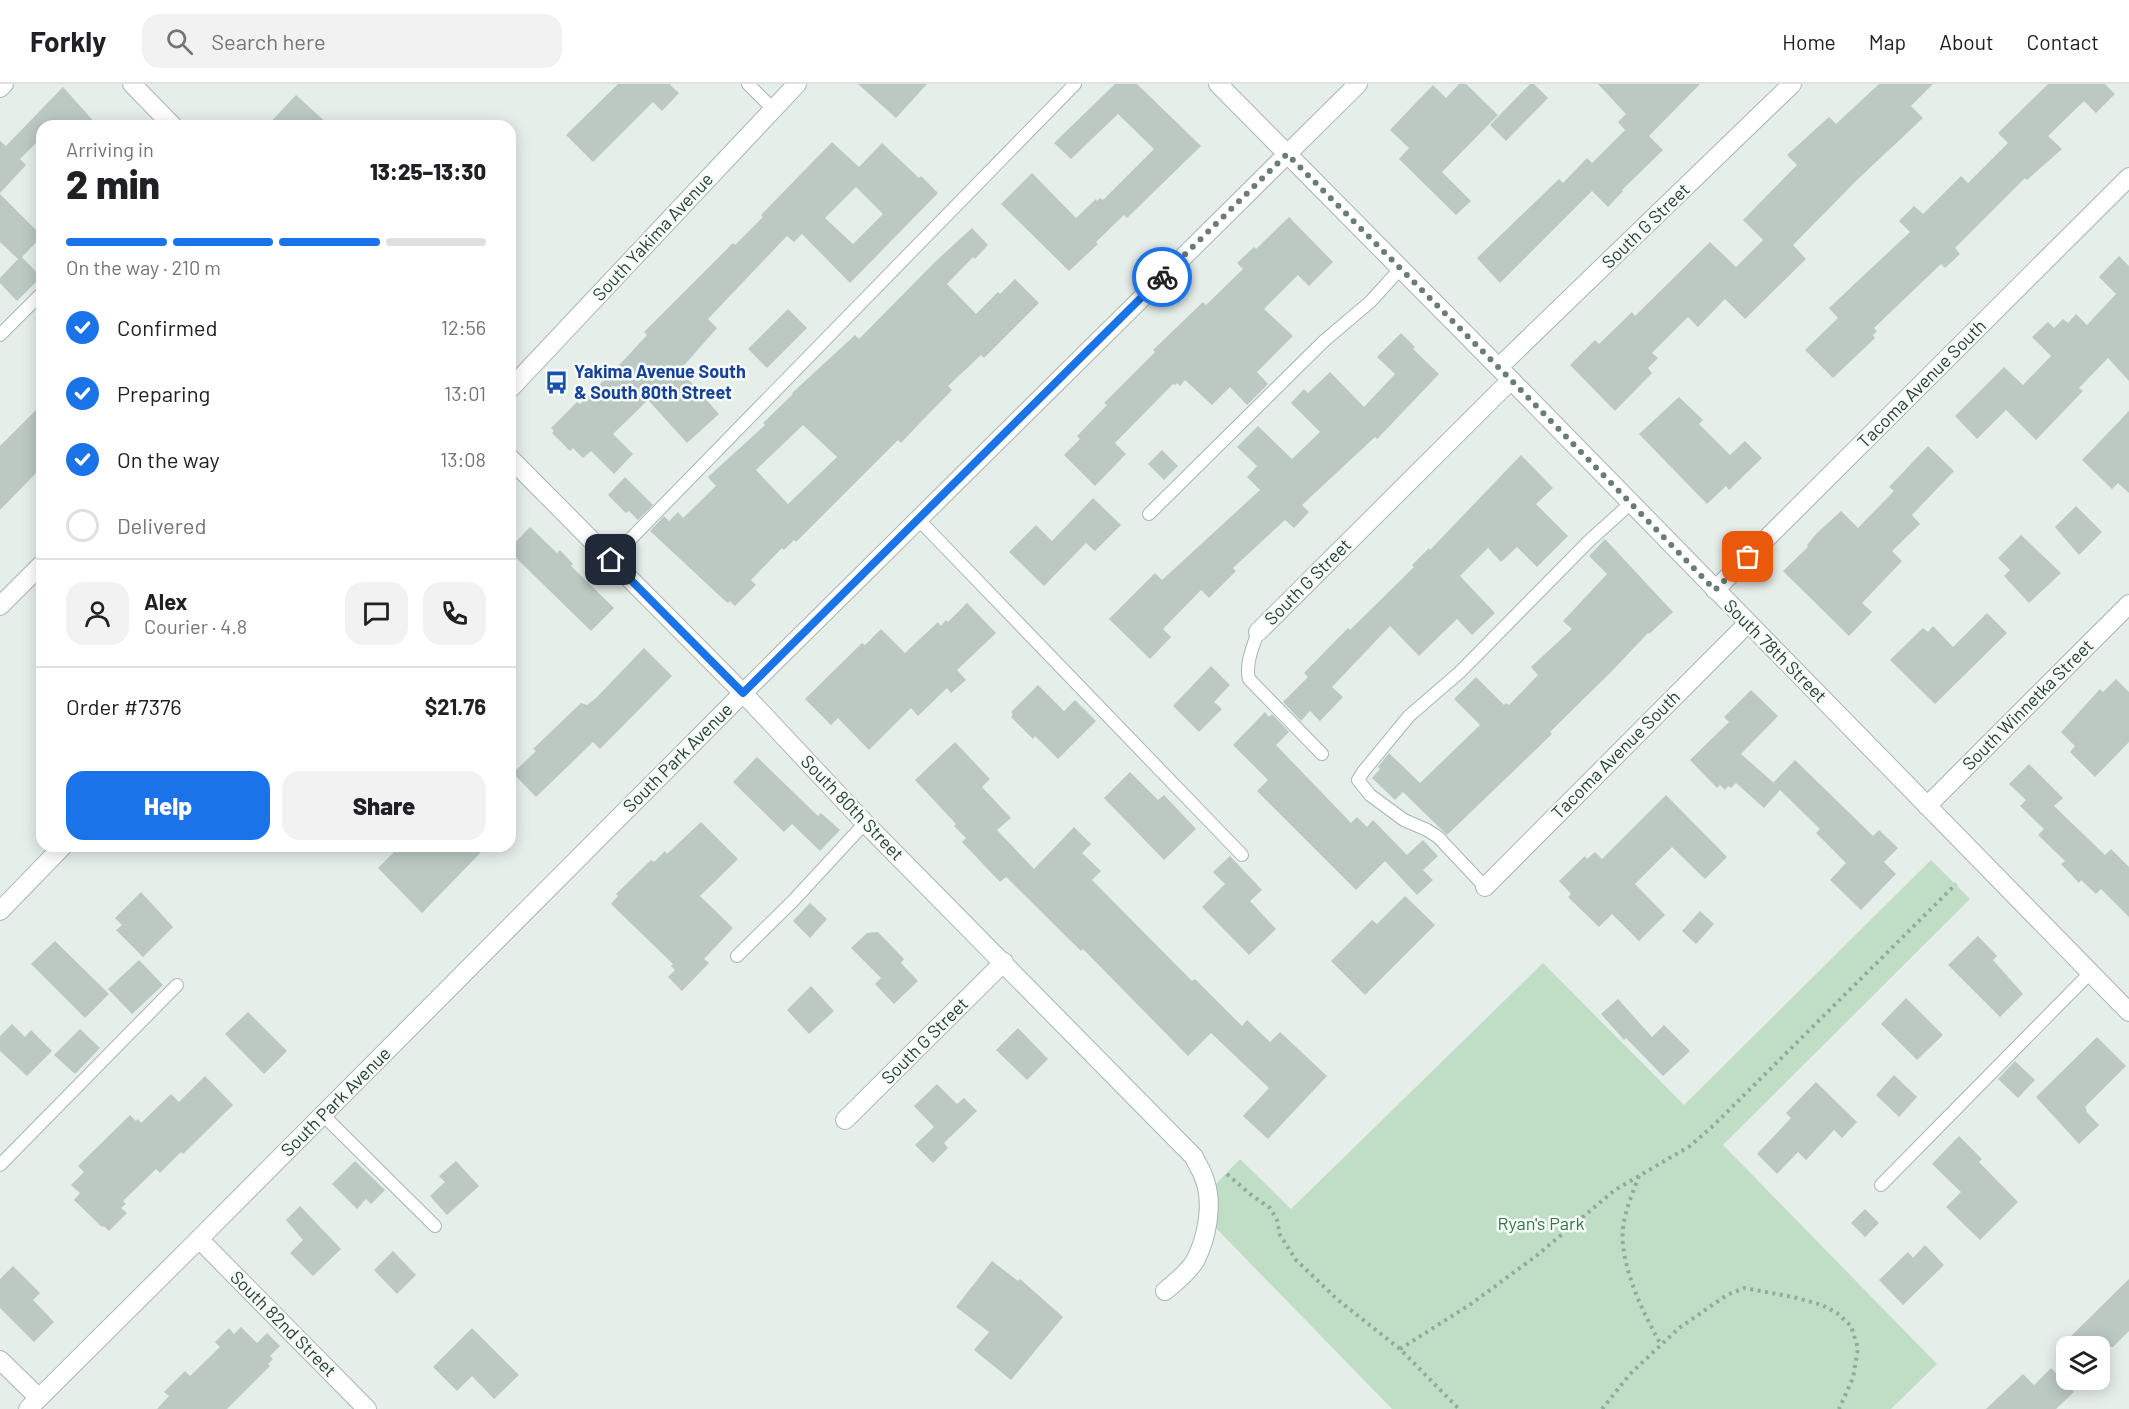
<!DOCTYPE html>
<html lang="en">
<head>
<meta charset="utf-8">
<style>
  body { margin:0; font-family:Barlow,sans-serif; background:#f2f2f2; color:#202124; height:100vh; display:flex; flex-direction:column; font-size:22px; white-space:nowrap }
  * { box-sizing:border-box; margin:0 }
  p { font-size:20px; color:#757577 }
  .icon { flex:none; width:33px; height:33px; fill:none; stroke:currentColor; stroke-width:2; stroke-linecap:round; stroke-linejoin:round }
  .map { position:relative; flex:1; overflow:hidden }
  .side { position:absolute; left:36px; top:36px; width:480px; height:732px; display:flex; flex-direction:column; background:#fff; border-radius:18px; box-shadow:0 3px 15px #0003 }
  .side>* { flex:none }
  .buttons { position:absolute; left:2056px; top:1252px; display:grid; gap:12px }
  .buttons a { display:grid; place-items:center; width:54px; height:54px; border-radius:12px; background:#fff; box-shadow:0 3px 15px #0003; font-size:30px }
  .pin { position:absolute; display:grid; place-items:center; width:51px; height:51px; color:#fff; margin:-26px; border-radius:12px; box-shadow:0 3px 9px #0006 }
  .courier { position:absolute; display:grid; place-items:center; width:60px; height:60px; margin:-30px; border:4px solid #1a73e8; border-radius:50%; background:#fff; color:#222; box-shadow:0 2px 8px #0007 }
  .head em { font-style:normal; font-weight:800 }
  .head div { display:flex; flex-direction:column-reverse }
  .head { display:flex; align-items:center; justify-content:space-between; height:102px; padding:0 30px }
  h1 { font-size:39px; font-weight:800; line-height:45px }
  .bar { display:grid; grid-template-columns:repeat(4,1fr); gap:9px 6px; align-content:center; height:72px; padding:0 30px }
  .bar i { height:8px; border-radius:4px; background:#e0e0e0 }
  .bar .selected { background:#1a73e8 }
  .bar p { grid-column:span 4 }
  .line { display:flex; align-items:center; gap:15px; padding:0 30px; border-top:2px solid #e0e0e0 }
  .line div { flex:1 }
  .round { display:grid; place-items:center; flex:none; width:63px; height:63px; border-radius:18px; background:#f2f2f2 }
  ol { padding:0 30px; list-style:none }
  li { display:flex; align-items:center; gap:18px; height:66px }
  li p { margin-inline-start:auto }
  li .icon { padding:6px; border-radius:50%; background:#1a73e8; color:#fff; stroke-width:4 }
  li:last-child { color:#757577 }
  li i { width:33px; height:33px; border:3px solid #e0e0e0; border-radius:50% }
  .cta { display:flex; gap:12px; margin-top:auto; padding:12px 30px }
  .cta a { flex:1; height:69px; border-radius:18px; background:#1a73e8; color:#fff; font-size:24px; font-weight:800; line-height:69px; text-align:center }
  .cta a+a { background:#f2f2f2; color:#202124 }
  header { display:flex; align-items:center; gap:36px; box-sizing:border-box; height:84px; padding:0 30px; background:#fff; border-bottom:2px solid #e0e0e0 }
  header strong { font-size:28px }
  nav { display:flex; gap:33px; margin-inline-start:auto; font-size:21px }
  .search { width:420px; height:54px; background:#f2f2f2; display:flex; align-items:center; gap:15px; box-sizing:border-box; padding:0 21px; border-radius:18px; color:#757577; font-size:22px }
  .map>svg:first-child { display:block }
</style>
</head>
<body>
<header>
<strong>Forkly</strong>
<div class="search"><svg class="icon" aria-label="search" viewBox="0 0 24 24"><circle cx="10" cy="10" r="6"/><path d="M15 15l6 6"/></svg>Search here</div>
<nav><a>Home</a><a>Map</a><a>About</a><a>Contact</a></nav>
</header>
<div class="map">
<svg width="2129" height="1325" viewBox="0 0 2129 1325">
  <rect width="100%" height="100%" fill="#e6eeea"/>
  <path fill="#c0dec5" d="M1931,776L1970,815L1723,1061L1937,1280L1891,1325H1392L1212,1140L1214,1102L1240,1075L1291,1125L1543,879L1684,1021Z"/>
  <g fill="#bbc9c2" fill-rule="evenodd">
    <path d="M618,0H671L670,1L679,9L662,27L653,18L593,78L566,51Z"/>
    <path d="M858,0H927L896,34Z"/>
    <path d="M1115,0H1137L1201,62L1127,134L1124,131L1096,158L1098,160L1069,187L1001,120L1032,89L1076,134L1096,115L1097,117L1100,114L1103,116L1154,65L1118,30L1071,75L1054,59Z"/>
    <path d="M1459,0H1466L1498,31L1442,88L1471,117L1456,131L1399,75L1409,64L1390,46L1433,1L1446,14Z"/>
    <path d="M1530,0H1534L1548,14L1506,57L1490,41Z"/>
    <path d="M1598,0H1700L1649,52L1663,66L1622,106L1623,107L1608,123L1592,107L1500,199L1477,174L1559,95L1563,99L1587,74L1592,79L1625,46L1618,38L1626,30Z"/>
    <path d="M1879,0H1933L1911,22L1923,34L1858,95L1793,161L1806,175L1745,235L1725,215L1698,243L1688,233L1652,269L1658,274L1648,284L1652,289L1615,327L1570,281L1595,256L1599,260L1632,228L1635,232L1710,158L1736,183L1763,156L1743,136L1797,81L1787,71L1829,33L1836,40Z"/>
    <path d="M2048,0H2105L2115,10L2096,29L2084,17L2048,52L2062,65L2027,96L2025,94L1955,164L1960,170L1945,184L1941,180L1874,244L1877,247L1873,251L1875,254L1833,294L1805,266L1838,234L1829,224L1910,148L1899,137L1914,122L1923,130L1961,92L1968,99L2008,59L1998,49Z"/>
    <path d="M63,3L98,42H42V53L20,75L26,81L0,109V57L6,62Z"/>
    <path d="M296,11L330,42H267Z"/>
    <path d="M832,58L859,83L882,59L919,94L921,92L938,109L850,199L802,150L794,158L787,152L785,154L708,235L717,244L680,286L719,330L687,359L648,316L613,350L633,370L614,390L591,367L583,374L573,364L570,367L552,349L554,347L551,344L577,318L580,320L623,277L647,251L644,248L733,159L735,161L763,133L761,131ZM856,103L883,130L853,160L825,134Z"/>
    <path d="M0,110L42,152L22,173L41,193L17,217L0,199V194L18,175L0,158Z"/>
    <path d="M1289,133L1333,178L1309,202L1298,191L1264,225L1293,252L1257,288L1268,300L1247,321L1230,303L1212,321L1185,296L1180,302L1177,299L1175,301L1173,300L1115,359L1126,370L1095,402L1064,371L1080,355L1077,352L1107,321L1104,319L1155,268L1153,266L1203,218L1206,221L1243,185L1237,179L1254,163L1256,165Z"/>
    <path d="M972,144L988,161L975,175L973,173L947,200L976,230L998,208L1000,210L1015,195L1039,219L984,274L981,271L948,302L952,306L917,342L901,359L898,356L796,458L794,456L784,466L782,464L751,496L756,501L735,522L730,517L728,519L723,515L650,447L664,432L669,437L678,428L683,434L716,402L708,393L765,341L763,339L793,310L792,309L855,251L859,255L935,178ZM803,341L837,373L788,420L756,386Z"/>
    <path d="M2119,172L2129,182V297L2108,274L2079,304L2083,307L2036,356L2006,326L1977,355L1955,332L2004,283L2023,301L2051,272L2032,253L2048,238L2054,244L2063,235L2068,239L2076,230L2087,241L2116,210L2099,193Z"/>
    <path d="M788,225L807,244L767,284L748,265Z"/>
    <path d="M1401,249L1415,263L1413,265L1439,290L1380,352L1377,355L1375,353L1302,421L1309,428L1294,444L1285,436L1233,484L1236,487L1209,514L1201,506L1163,545L1171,553L1150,575L1109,535L1155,489L1162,496L1260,406L1247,393L1257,382L1237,363L1258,342L1292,375L1320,348L1291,319L1304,305L1308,309L1330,288L1364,323L1395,290L1377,273Z"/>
    <path d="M1679,313L1703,336L1699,340L1730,371L1745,357L1762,374L1729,406L1726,402L1707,420L1639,350Z"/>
    <path d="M42,320V383L0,426V362Z"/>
    <path d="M2129,327V409L2118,399L2112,405L2082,376Z"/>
    <path d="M1928,362L1954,387L1912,431L1920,440L1892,467L1902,477L1862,519L1872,528L1849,552L1783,487L1808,463L1807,461L1816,450L1841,427L1858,444L1894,407L1889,403Z"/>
    <path d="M1162,366L1178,382L1164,396L1148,380Z"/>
    <path d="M1521,371L1553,404L1536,420L1568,452L1537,483L1517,463L1501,478L1488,464L1460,492L1495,529L1472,551L1457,535L1419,572L1390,542L1332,603L1343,613L1320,637L1310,627L1301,637L1283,618L1308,593L1304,589L1348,544L1350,546L1414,483L1412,481L1429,464L1430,466Z"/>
    <path d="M625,393L653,421L638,436L629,427L626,429L608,411Z"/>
    <path d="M1093,414L1121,441L1095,467L1086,459L1044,502L1009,468L1036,441L1052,457Z"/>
    <path d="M2076,422L2102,448L2079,471L2055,443Z"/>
    <path d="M530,443L557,469L560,466L573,480L571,482L614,524L591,547L510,468V464Z"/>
    <path d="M2021,451L2061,489L2029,519L2004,492L2010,486L1998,474Z"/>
    <path d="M1605,455L1673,528L1649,550L1648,549L1612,587L1550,648L1552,650L1447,751L1403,708L1395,716L1372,694L1380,685L1378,683L1389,669L1420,699L1480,641L1454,615L1476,593L1504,621L1506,619L1509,621L1538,591L1531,583L1572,545L1563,537L1607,490L1589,472Z"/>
    <path d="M967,519L996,549L957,586L966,596L951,609L947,604L918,632L911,624L869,666L838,634L831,641L805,615L862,559L865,561L881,545L905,569L938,538L941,542L946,536L948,538Z"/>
    <path d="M1987,529L2007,549L1935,620L1890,576L1923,544L1928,548L1933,542L1953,563Z"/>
    <path d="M644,564L672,592L600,665L593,658L536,713L513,689L536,667L533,665L581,619L587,621L596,614Z"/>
    <path d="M1211,582L1230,601L1214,618L1222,625L1199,648L1173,622Z"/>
    <path d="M2116,595L2129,608V658L2095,693L2070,668L2075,662L2061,648L2100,605L2103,608Z"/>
    <path d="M1038,601L1064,627L1075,616L1096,637L1058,675L1035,652L1033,655L1011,633L1013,630L1011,628Z"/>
    <path d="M1751,606L1778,632L1741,670L1775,700L1773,699L1795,676L1873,752L1879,746L1898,764L1884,778L1896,790L1861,826L1830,796L1846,779L1816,749L1820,745L1780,706L1764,724L1736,699L1731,704L1728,702L1725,706L1720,701L1717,704L1690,676L1729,638L1724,633Z"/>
    <path d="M1265,628L1269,633L1272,630L1289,648L1276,661L1351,739L1357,733L1367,743L1373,736L1407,771L1423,756L1438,772L1423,786L1433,796L1417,811L1385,777L1356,806L1257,707L1268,696L1233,661Z"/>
    <path d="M955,658L990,695L982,703L1011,734L997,746L1034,785L1074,743L1091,760L1082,769L1101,787L1092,796L1192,897L1195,895L1242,942L1247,936L1270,958L1280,948L1327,992L1268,1055L1243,1032L1269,1004L1211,949L1188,972L1083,865L1081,867L1006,793L1000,798L962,758L966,754L954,742L956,740L915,696Z"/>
    <path d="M757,673L818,732L821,729L840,746L820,767L792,740L784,748L733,698Z"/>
    <path d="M2029,680L2063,714L2054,722L2105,771L2111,765L2129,783V833L2101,805L2096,810L2081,796L2079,799L2061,780L2065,777L2038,751L2044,745L2020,722L2026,716L2009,700Z"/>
    <path d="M1130,688L1158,716L1164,711L1196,745L1164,776L1104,714Z"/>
    <path d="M1666,711L1727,773L1705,795L1672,763L1635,800L1665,831L1639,857L1612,830L1599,843L1568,813L1571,810L1559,797L1585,772L1587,775L1595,768L1602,775Z"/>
    <path d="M701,738L738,775L700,812L733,844L704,875L709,879L682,907L668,893L675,886L671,882L673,880L611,820L618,812L616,810L651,776L654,778L665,767L667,770Z"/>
    <path d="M400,762H487L422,829L378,784Z"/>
    <path d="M1230,772L1262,806L1250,817L1276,845L1249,871L1202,823L1225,800L1213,788Z"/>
    <path d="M141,808L173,843L143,873L116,846L122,841L115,834Z"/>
    <path d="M1405,812L1435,841L1365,911L1331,877L1372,836L1377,840Z"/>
    <path d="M810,819L827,835L810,854L793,837Z"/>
    <path d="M1700,827L1714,840L1696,860L1682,847Z"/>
    <path d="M878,848L904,875L901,879L918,897L894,920L875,900L881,894L851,864L867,849Z"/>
    <path d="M1978,852L1997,872L1993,876L2023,910L2000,933L1948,881Z"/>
    <path d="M55,857L109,910L85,934L31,880Z"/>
    <path d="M139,876L163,901L132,930L108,905Z"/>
    <path d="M811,902L834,927L809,950L787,926Z"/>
    <path d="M1906,914L1943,951L1917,976L1881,940Z"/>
    <path d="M1618,915L1652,953L1664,941L1690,967L1663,992L1626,954L1624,956L1601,930Z"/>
    <path d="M248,928L287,967L264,990L225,950Z"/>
    <path d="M12,940L25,953L31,946L52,967L27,992L0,967V952Z"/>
    <path d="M1018,944L1048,975L1027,996L996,966Z"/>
    <path d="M80,945L100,964L75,990L54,971Z"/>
    <path d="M2097,953L2126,982L2085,1023L2087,1026L2086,1027L2099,1041L2079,1060L2036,1013Z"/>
    <path d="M2015,977L2035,996L2018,1014L1998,995Z"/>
    <path d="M1894,991L1917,1013L1899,1033L1876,1011Z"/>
    <path d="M205,992L233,1021L183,1070L181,1068L160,1089L156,1085L123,1117L126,1120L121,1124L127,1129L109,1147L104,1142L102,1143L74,1116L80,1109L71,1101L84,1088L78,1082L130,1031L136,1037L138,1035L141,1039L171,1010L179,1018Z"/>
    <path d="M1816,998L1857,1038L1842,1054L1834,1046L1806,1076L1798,1068L1777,1090L1757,1070L1791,1034L1786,1029Z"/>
    <path d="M937,1000L957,1020L964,1014L977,1027L944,1059L948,1064L933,1079L915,1061L934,1043L914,1022Z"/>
    <path d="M1959,1052L1982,1075L1979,1078L2018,1118L1980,1156L1946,1123L1961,1108L1932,1080Z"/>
    <path d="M355,1077L385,1106L371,1120L366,1115L357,1125L332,1100Z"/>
    <path d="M456,1077L479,1102L447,1131L430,1112L445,1098L439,1092Z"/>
    <path d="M300,1122L341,1165L313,1192L290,1169L303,1156L286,1136Z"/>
    <path d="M1865,1125L1879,1139L1865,1153L1851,1139Z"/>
    <path d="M1925,1161L1944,1181L1903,1221L1879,1196L1908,1168L1913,1174Z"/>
    <path d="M393,1167L416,1191L397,1210L374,1186Z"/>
    <path d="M992,1177L1018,1197L1020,1195L1063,1233L1011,1296L974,1266L989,1248L956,1223Z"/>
    <path d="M13,1182L40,1209L33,1216L54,1238L34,1258L0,1224V1195Z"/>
    <path d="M2129,1195V1247L2113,1263H2060Z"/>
    <path d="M241,1243L257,1259L267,1249L280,1262L270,1272L273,1275L268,1280L270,1282L227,1325H157L169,1312L164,1308L185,1287L190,1292L220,1263L215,1258L229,1244L234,1250Z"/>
    <path d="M472,1244L519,1291L494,1315L472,1292L457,1307L433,1283Z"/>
    <path d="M2051,1284L2074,1308L2056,1325H1986L2023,1290L2034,1301Z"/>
  </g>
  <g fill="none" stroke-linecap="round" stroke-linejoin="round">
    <defs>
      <g id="service">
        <path d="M748,0L773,25"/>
        <path d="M0,251L42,209"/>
        <path d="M1149,430L1324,257L1370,218L1401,184"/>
        <path d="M918,435L1242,771"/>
        <path d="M611,475L1075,0"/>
        <path d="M1258,548C1253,562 1245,581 1249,595L1322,670"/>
        <path d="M1485,803L1438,753L1427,746L1404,736L1370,711L1358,696L1363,688L1409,632L1460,588L1589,457L1631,419"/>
        <path d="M737,872L793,817L865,739"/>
        <path d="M323,1031L435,1142"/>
        <path d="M0,1081L177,901"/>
        <path d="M1881,1101L2091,888"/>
      </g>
      <g id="minor">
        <path d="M132,0L173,42"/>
        <path d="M1218,0L1511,296L2129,928"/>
        <path d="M0,4L4,0"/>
        <path d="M1499,283L1792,0"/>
        <path d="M510,374L743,609L865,739L1194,1073C1197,1080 1202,1087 1204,1094C1214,1119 1207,1154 1195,1177C1188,1188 1175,1199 1165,1207"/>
        <path d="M1715,506L2129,93"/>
        <path d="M0,522L42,480"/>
        <path d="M1258,548L1511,296"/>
        <path d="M1927,722L2129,520"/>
        <path d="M1485,803L1748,539"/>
        <path d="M845,1036L1004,878"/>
        <path d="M199,1155L367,1325"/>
        <path d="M0,1276L39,1314"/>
        <path d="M28,1325L199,1155L743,609L1358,0"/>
      </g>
      <g id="secondary">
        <path d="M510,305L797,0"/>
        <path d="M0,827L63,762"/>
      </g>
    </defs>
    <use href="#service" stroke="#a8b6b0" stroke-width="14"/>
    <use href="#minor" stroke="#a8b6b0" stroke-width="20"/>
    <use href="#secondary" stroke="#a5bab0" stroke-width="20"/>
    <g stroke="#88b09f" stroke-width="4" stroke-dasharray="3 4.5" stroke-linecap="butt">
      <path d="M1227,1090L1250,1110L1270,1124L1277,1136L1280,1151L1296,1176L1338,1216L1400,1265L1459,1325"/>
      <path d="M1639,1092C1631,1113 1620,1138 1623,1161C1627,1196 1644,1230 1661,1261"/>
      <path d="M1400,1265L1471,1220L1536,1172L1615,1106L1690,1062L1714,1041L1956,800"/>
      <path d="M1602,1325L1630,1290L1679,1244L1727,1211L1744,1204L1793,1213L1822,1221L1837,1229L1851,1242L1858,1264L1853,1294L1839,1325"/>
    </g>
    <use href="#service" stroke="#fff" stroke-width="12"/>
    <use href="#minor" stroke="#fff" stroke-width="18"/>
    <use href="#secondary" stroke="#fff" stroke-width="18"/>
  </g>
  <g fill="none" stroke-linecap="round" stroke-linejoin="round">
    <path stroke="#697d74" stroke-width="6" stroke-dasharray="0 10.8" d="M1162,193L1287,70L1511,296L1715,506L1748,473"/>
    <path stroke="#1a73e8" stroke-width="8" d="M611,476L743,609L1162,193"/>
  </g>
  <defs>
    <symbol id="bus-bare" viewBox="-9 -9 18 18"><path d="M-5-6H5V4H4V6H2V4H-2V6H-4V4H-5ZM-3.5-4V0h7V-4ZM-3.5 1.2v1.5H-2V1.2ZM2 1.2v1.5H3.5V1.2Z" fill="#1a4fb4" stroke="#f7fbf8" stroke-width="2.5" paint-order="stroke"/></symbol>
  </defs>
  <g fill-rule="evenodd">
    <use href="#bus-bare" x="540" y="282" width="33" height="33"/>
  </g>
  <g text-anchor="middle" stroke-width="5" stroke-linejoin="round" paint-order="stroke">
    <g font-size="18" fill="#254035" stroke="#f7fbf8">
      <text transform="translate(1646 142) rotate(-44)" y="6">South G Street</text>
      <text transform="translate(653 153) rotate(-47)" y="6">South Yakima Avenue</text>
      <text transform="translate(1922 300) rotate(-45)" y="6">Tacoma Avenue South</text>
      <text transform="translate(1308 498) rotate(-45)" y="6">South G Street</text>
      <text transform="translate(1775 567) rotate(45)" y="6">South 78th Street</text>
      <text transform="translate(2028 621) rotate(-45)" y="6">South Winnetka Street</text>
      <text transform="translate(1616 671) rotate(-45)" y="6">Tacoma Avenue South</text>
      <text transform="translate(678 674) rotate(-45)" y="6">South Park Avenue</text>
      <text transform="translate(852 724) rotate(46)" y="6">South 80th Street</text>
      <text transform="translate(925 957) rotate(-45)" y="6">South G Street</text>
      <text transform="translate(336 1018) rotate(-45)" y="6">South Park Avenue</text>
      <text transform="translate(283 1240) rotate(45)" y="6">South 82nd Street</text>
    </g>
    <g font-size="18" font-weight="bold" fill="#164399" stroke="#f7fbf8" text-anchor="start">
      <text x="574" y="294">Yakima Avenue South<tspan x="574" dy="21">&amp; South 80th Street</tspan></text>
    </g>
    <g font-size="18" fill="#317643" stroke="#f7fbf8">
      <text x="1541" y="1146">Ryan's Park</text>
    </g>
  </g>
</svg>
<div class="buttons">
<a><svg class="icon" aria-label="layers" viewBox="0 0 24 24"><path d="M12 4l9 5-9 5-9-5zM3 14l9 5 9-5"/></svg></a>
</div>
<div class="pin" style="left:1748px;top:473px;background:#ea580c"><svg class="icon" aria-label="bag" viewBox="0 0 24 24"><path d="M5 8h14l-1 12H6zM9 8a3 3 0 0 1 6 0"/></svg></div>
<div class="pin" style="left:611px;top:476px;background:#1f2937"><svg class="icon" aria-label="home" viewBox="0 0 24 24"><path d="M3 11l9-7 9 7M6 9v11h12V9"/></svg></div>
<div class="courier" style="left:1162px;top:193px"><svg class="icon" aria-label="bike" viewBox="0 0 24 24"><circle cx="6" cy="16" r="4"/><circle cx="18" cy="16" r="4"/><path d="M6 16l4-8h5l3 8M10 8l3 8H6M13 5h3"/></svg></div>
<section class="side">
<div class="head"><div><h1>2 min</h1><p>Arriving in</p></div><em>13:25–13:30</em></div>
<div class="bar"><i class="selected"></i><i class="selected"></i><i class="selected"></i><i></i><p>On the way · 210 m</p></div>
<ol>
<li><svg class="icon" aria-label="check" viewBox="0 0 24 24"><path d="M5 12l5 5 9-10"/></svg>Confirmed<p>12:56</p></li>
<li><svg class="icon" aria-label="check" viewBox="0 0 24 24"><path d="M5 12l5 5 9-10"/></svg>Preparing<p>13:01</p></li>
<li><svg class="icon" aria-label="check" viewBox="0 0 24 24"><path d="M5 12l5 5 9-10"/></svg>On the way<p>13:08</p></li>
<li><i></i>Delivered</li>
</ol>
<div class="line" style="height:108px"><a class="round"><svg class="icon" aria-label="person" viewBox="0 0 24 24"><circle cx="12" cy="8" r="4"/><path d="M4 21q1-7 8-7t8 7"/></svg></a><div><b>Alex</b><p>Courier · 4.8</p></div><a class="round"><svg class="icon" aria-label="chat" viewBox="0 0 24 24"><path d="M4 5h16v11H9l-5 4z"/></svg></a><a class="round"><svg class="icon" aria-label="phone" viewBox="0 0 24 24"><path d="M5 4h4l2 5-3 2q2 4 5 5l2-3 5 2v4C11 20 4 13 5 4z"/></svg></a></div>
<div class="line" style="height:78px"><div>Order #7376</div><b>$21.76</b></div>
<div class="cta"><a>Help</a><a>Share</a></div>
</section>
</div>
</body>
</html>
